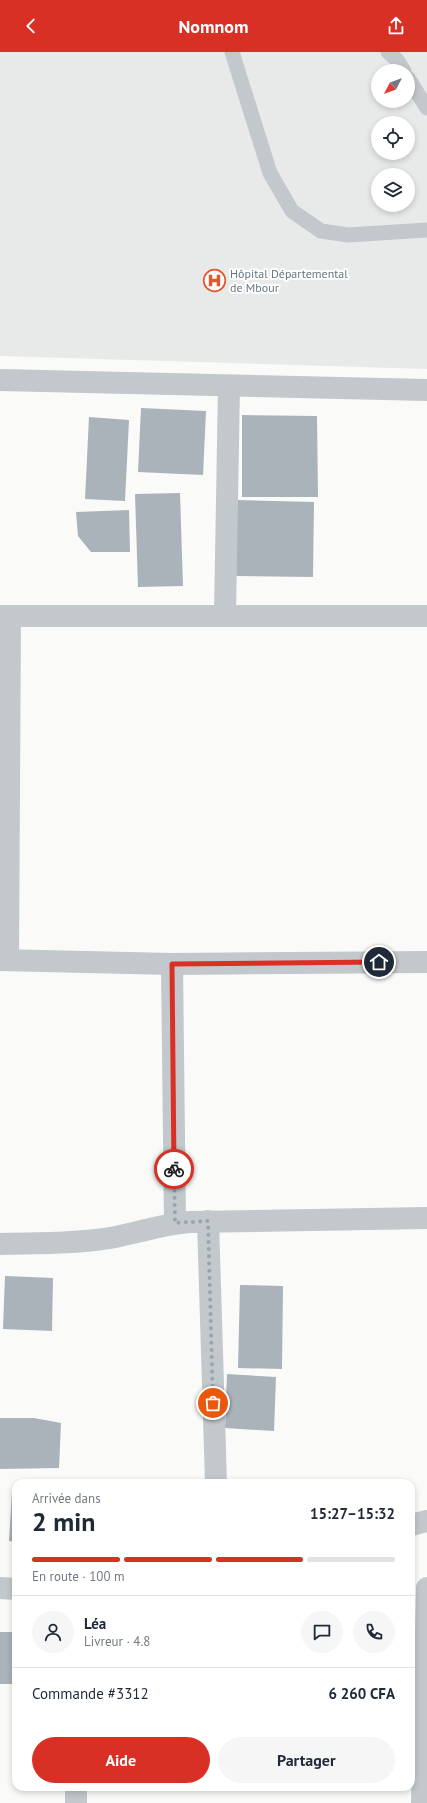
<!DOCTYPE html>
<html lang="fr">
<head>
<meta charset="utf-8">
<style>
  body { margin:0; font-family:"PT Sans",sans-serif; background:#f6f6f7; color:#1f2937; height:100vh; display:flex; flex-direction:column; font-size:15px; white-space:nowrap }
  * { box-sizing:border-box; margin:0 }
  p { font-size:13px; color:#747a83 }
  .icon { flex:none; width:22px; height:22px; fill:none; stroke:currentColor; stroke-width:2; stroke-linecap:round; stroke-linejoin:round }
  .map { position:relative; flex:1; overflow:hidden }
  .details { position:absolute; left:12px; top:1427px; width:403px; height:312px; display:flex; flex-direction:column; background:#fff; border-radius:12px; box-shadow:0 2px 6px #0003 }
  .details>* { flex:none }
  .needle { width:26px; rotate:229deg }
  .controls { position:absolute; left:371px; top:12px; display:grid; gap:8px }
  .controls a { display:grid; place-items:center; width:44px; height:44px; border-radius:50%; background:#fff; box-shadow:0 2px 6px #0003; font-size:20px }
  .pin { position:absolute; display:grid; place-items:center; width:34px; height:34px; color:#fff; margin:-17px; border:2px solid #fff; border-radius:50%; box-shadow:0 1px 4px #0007 }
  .courier { position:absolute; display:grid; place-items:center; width:40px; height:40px; margin:-20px; border:3px solid #d93025; border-radius:50%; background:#fff; color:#222; box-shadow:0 1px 5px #0007 }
  .headline em { font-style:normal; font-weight:700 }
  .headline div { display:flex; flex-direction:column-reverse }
  .headline { display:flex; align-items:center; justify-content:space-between; height:68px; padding:0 20px }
  h1 { font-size:26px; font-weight:700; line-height:30px }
  .bar { display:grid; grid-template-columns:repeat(4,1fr); gap:6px 4px; align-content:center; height:48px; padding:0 20px }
  .bar i { height:5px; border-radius:3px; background:#e0e1e3 }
  .bar .current { background:#d93025 }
  .bar p { grid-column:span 4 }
  .line { display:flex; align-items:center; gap:10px; padding:0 20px; border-top:1px solid #e0e1e3 }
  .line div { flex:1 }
  .round { display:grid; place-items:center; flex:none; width:42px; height:42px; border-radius:21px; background:#f6f6f7 }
  .primary-button { display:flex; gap:8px; margin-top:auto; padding:8px 20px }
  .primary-button a { flex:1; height:46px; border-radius:24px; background:#d93025; color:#fff; font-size:16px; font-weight:700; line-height:46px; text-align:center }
  .primary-button a+a { background:#f6f6f7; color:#1f2937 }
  header { display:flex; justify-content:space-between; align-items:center; height:52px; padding:0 20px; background:#d93025; color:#fff; font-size:18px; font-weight:700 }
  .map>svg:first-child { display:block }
</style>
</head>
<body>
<header><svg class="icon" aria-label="back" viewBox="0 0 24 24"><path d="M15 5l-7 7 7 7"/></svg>Nomnom<svg class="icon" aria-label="share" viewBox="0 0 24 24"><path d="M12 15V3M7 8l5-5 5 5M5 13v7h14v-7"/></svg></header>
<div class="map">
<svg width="427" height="1751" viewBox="0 0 427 1751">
  <rect width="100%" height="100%" fill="#fafaf8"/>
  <path fill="#e8e9e9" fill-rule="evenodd" d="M0,0H427V317L0,304ZM378,19H408V49H378ZM378,71H408V101H378ZM378,123H408V153H378Z"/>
  <g fill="#aab3b9">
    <path d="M141,356L206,359L203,423L138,420Z"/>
    <path d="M242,363L317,364L318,445H242Z"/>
    <path d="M89,365L129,368L125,449L85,447Z"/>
    <path d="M180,441L183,534L138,535L135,442Z"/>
    <path d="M237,448L314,450L313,525L236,524Z"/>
    <path d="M129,458L130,500H91L78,484L76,460Z"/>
    <path d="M5,1224L53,1226L52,1279L3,1277Z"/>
    <path d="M240,1233L283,1234L282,1317L238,1316Z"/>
    <path d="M227,1322L276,1325L274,1379L225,1376Z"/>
    <path d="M0,1366H34L61,1371L59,1416L0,1417Z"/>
    <path d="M12,1440L16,1441V1490L9,1489Z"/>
    <rect x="0" y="1580" width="16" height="52"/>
  </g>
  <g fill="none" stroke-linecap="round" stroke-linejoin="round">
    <g stroke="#c3c8cc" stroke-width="15">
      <path d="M232,0L270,121L292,159L321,179L348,183L427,178"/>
      <path d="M388,0L397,8L404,19"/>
      <path d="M408,26L427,56"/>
    </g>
    <g stroke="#c3c8cc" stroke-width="22">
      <path d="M0,328L427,338"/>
      <path d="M225,563L229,334"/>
      <path d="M0,564H427"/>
      <path d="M0,908L172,912L427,910"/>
      <path d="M8,908L10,565"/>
      <path d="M172,912L175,1171"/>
      <path d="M208,1169L216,1431"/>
      <path d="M0,1192C36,1191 74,1192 110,1186C137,1181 163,1172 190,1170L427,1166"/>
      <path d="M411,1473L427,1469"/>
      <path d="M0,1536L16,1537"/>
      <path d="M76,1751V1735"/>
      <path d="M422,1751L427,1536"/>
    </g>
  </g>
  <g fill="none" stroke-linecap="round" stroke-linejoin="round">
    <path stroke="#99a4ac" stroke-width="4" stroke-dasharray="0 7.2" d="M174,1117L175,1171L208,1169L213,1351"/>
    <path stroke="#d93025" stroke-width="5" d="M174,1117L172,912L379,910"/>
  </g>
  <defs>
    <symbol id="hospital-ring" viewBox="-11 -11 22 22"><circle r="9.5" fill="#fff" stroke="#e4572e" stroke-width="1.5"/><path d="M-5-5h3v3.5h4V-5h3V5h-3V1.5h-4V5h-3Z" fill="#e4572e"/></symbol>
  </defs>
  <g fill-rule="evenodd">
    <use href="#hospital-ring" x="202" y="216" width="25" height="25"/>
  </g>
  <g text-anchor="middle" stroke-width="4" stroke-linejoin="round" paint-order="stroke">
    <g font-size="12" fill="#657683" stroke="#fff" text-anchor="start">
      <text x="230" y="226">Hôpital Départemental<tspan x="230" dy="14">de Mbour</tspan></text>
    </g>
  </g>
</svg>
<div class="controls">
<a><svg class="needle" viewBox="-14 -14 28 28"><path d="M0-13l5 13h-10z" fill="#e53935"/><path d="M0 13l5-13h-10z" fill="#747a83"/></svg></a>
<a><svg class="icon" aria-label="locate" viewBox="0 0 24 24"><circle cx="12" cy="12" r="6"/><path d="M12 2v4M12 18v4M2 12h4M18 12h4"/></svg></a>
<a><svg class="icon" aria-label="layers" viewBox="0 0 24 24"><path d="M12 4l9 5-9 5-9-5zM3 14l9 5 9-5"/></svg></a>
</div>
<div class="pin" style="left:213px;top:1351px;background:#ea580c"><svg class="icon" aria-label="bag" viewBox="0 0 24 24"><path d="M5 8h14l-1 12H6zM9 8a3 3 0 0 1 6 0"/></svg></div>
<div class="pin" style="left:379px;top:910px;background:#1f2937"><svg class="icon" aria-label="home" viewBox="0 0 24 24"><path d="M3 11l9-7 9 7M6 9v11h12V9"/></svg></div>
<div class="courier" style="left:174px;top:1117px"><svg class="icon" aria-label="bike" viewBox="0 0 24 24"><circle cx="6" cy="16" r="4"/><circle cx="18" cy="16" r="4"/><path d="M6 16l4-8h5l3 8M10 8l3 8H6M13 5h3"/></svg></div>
<section class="details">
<div class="headline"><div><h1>2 min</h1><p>Arrivée dans</p></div><em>15:27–15:32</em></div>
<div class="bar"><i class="current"></i><i class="current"></i><i class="current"></i><i></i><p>En route · 100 m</p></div>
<div class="line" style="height:72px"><a class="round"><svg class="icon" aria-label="person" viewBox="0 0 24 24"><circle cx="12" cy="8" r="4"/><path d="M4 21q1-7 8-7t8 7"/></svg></a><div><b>Léa</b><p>Livreur · 4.8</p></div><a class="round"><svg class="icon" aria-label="chat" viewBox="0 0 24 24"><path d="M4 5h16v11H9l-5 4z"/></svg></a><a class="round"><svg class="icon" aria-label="phone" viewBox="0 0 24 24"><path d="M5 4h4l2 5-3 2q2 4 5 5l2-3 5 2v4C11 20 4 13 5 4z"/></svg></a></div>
<div class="line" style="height:52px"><div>Commande #3312</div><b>6 260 CFA</b></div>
<div class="primary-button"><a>Aide</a><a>Partager</a></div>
</section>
</div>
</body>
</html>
